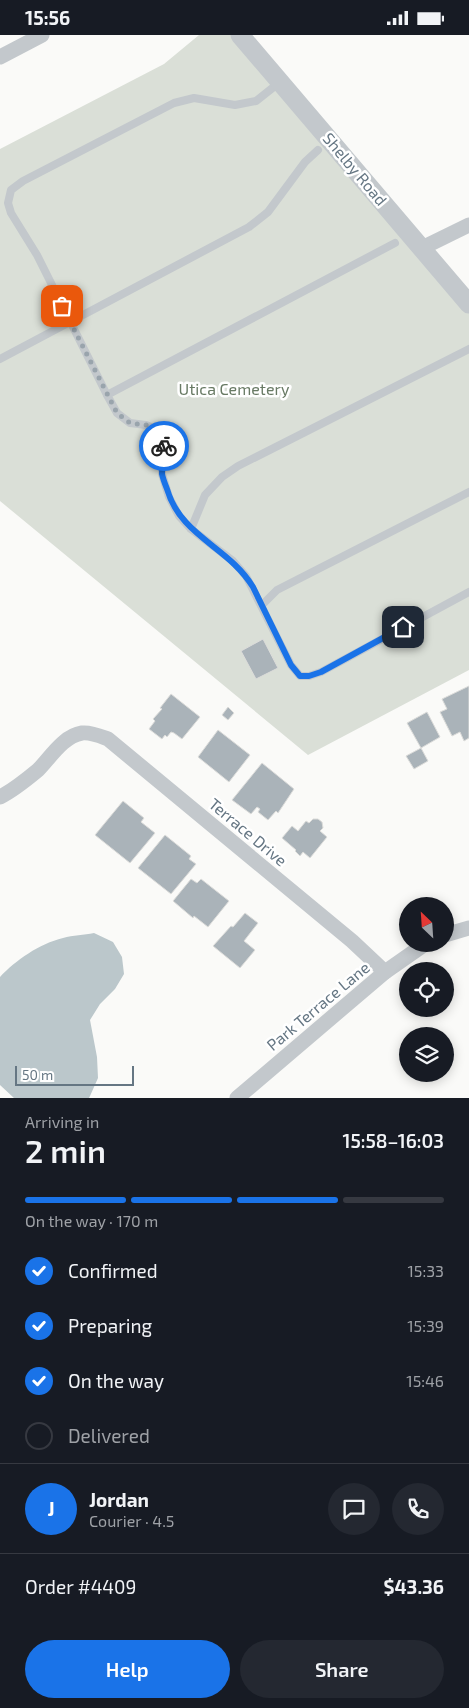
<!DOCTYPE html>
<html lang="en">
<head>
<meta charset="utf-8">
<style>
  body { margin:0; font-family:"Exo 2",sans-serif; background:#242831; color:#f1f3f6; height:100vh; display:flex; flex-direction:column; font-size:19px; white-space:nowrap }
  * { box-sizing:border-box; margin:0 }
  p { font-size:16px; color:#9ea1a6 }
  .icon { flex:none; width:28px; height:28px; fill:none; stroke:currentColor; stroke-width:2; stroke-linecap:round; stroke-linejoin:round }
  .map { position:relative; height:1063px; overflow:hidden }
  .sheet { display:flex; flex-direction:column; background:#171b24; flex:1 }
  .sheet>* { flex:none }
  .needle { width:32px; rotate:335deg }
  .tools { position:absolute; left:399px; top:862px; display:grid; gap:10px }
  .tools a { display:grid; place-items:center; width:55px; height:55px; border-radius:50%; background:#171b24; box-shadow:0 2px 12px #0003; font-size:25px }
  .scale { position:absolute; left:15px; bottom:12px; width:119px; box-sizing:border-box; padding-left:5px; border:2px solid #657683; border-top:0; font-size:14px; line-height:18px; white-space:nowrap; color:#657683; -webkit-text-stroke:4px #fff; paint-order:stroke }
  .pin { position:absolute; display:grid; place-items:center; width:42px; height:42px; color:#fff; margin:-21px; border-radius:10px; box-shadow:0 2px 8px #0006 }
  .courier { position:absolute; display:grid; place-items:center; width:50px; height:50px; margin:-25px; border:4px solid #1a73e8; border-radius:50%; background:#fff; color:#222; box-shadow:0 1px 6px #0007 }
  .summary em { font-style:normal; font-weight:600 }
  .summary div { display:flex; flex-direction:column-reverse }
  .summary { display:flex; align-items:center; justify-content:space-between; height:85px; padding:0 25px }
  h1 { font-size:32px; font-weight:600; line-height:38px }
  .bar { display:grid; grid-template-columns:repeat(4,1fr); gap:8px 5px; align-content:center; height:60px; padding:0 25px }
  .bar i { height:6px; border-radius:4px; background:#363941 }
  .bar .on { background:#1a73e8 }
  .bar p { grid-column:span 4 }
  .line { display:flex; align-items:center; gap:12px; padding:0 25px; border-top:1px solid #363941 }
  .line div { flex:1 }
  .round { display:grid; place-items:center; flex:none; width:52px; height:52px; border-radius:26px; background:#242831 }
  ol { padding:0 25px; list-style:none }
  li { display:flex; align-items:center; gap:15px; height:55px }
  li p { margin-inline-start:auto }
  li .icon { padding:5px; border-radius:50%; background:#1a73e8; color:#fff; stroke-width:4 }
  li:last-child { color:#9ea1a6 }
  li i { width:28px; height:28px; border:2px solid #363941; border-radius:50% }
  .button { display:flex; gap:10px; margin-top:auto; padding:10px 25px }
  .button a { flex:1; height:58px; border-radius:30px; background:#1a73e8; color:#fff; font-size:20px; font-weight:600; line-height:58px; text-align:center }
  .button a+a { background:#242831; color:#f1f3f6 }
  .status { display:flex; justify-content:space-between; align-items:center; height:35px; padding:0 25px; background:#171b24; direction:ltr }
  .status svg { height:14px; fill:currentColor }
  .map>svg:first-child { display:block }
</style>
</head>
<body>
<div class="status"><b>15:56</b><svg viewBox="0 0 49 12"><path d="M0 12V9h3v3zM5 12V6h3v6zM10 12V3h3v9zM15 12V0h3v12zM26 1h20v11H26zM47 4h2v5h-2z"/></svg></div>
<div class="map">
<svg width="469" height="1063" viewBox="0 0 469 1063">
  <rect width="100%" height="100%" fill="#fafaf8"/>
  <path fill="#dadfd7" d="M199,0H240L469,269V635L308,720L0,466V114L164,29Z"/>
  <path fill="#bbc7cb" d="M94,898L113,907L122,922L124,939L115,954L100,969L90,985L97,1022L98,1043L90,1061L89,1063H14L0,1050V942C16,925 39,909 63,903C73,900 84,900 94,898Z"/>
  <g fill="#aab3b9" stroke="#dcdcda">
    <path d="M263,604L278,633L256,644L241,616Z"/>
    <path d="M469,651V703L464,706L460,697L452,701L440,677L447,674L442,664Z"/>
    <path d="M171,659L200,682L182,704L174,698L171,697L167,702L165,700L162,704L149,694L155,686L153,684L162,674L160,673Z"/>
    <path d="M228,672L234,678L228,685L222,680Z"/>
    <path d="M427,677L440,702L421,713L407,688Z"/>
    <path d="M218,695L250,720L229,747L198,722Z"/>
    <path d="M421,713L428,726L414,734L406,721Z"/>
    <path d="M262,728L294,754L278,778L276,776L268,785L258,777L260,774L257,772L251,779L232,765Z"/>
    <path d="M123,766L144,783L141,787L155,798L130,828L95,800Z"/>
    <path d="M313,784H318L322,787L323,793L320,796L327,802L310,823L303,817L300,821L295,816L296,815L282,803L292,791L298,796L306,786L309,788Z"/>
    <path d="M165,800L191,821L189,824L196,829L171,859L138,833Z"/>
    <path d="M191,844L197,848L201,844L229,866L208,892L194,881L193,883L173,866Z"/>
    <path d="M245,878L258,888L244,906L255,915L240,933L213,911L231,891L233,892Z"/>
  </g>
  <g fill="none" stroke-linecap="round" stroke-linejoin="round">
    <g stroke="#c3c8cc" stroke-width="8">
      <path d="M280,47L256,66L235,70L194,63L174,68L23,146L11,155L8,168L11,178L37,220L107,360L117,378L130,388L146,390L158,395L164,406L162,439L169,462L179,481L191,494L233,526L246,541L291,630L300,641H309L321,637L469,557"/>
      <path d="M0,324L249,192L268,177L305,127L318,115"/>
      <path d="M107,360L395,208"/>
      <path d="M191,494L205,460L222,442L238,431L469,314"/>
      <path d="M262,570L277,555L469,457"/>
    </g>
    <g stroke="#c3c8cc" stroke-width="15">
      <path d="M0,22L42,0"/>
      <path d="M422,213L469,190"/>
      <path d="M0,762C14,755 26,745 38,735C50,723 63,701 82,698C91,697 100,701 108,704L352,906L385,937"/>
      <path d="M445,900L469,893"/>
      <path d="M237,1063L385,937L425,909"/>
    </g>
    <path stroke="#c3c8cc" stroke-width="19" d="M240,0L469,269"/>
  </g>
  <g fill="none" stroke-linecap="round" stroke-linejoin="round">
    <path stroke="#99a4ac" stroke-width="5" stroke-dasharray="0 9" d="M62,271L117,378L130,388L146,390L158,394L164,406V411"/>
    <path stroke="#1a73e8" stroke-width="6" d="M164,411C163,420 162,430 162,439C163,444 165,449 167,454C181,502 228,511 253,552L291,630L300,641H309L321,637L403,592"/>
  </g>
  <g text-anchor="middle" stroke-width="5" stroke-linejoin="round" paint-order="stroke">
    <g font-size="16" fill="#657683" stroke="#fff">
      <text transform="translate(355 134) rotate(50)" y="6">Shelby Road</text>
      <text transform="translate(248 797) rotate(40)" y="6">Terrace Drive</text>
      <text transform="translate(318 971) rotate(-40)" y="6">Park Terrace Lane</text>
    </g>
    <g font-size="16" fill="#687a64" stroke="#fff">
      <text x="234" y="360">Utica Cemetery</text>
    </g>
  </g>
</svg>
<div class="tools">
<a><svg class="needle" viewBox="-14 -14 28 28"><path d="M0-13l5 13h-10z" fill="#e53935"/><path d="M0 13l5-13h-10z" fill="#9ea1a6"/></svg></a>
<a><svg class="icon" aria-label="locate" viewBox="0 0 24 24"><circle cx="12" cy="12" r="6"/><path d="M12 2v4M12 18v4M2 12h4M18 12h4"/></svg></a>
<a><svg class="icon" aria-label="layers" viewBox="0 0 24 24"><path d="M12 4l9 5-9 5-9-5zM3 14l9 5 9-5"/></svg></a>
</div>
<div class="scale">50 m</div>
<div class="pin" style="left:62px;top:271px;background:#ea580c"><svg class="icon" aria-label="bag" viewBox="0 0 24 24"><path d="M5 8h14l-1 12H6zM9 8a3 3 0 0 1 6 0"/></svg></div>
<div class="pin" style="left:403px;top:592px;background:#1f2937"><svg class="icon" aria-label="home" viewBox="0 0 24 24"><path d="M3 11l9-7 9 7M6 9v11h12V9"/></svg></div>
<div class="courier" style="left:164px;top:411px"><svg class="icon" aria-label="bike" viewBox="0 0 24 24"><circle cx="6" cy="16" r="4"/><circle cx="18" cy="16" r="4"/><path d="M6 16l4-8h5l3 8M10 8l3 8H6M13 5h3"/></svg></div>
</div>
<section class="sheet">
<div class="summary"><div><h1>2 min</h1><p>Arriving in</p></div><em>15:58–16:03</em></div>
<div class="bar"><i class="on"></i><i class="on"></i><i class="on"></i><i></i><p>On the way · 170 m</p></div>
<ol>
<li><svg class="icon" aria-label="check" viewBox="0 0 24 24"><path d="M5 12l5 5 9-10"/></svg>Confirmed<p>15:33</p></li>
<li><svg class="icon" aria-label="check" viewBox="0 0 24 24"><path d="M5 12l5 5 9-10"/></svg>Preparing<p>15:39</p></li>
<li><svg class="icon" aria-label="check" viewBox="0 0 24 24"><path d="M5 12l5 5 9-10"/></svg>On the way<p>15:46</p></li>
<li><i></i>Delivered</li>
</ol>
<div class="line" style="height:90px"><b class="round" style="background:#1a73e8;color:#fff">J</b><div><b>Jordan</b><p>Courier · 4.5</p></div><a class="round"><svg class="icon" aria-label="chat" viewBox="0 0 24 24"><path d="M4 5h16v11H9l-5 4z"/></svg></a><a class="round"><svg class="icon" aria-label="phone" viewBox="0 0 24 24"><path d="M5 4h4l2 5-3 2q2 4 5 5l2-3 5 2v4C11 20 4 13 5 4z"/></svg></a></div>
<div class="line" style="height:65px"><div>Order #4409</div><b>$43.36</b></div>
<div class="button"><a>Help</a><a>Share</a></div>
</section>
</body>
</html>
